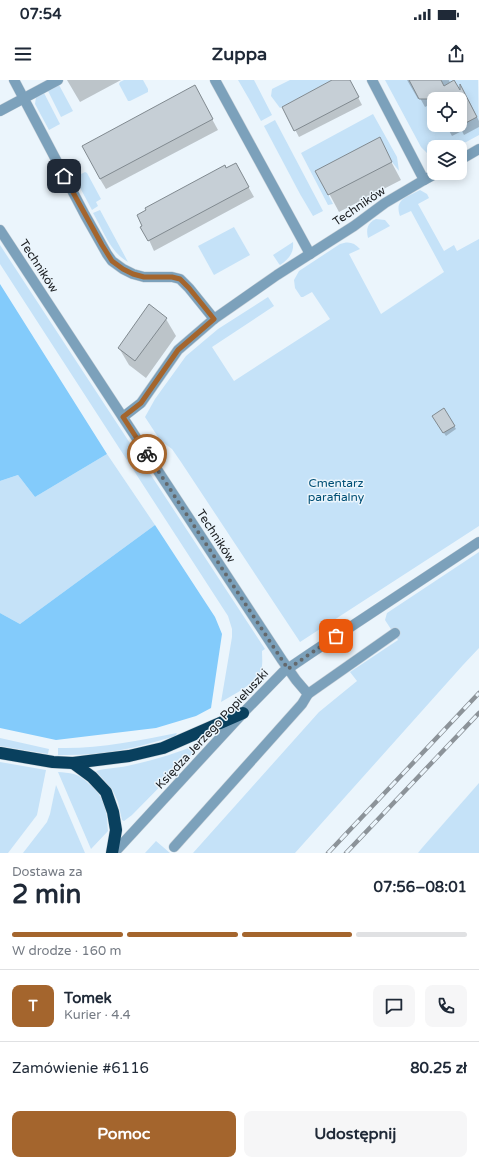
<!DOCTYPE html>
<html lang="pl">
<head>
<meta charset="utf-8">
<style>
  body { margin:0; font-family:"Varela Round",sans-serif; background:#f6f6f7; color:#1f2937; height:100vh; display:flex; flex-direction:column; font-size:15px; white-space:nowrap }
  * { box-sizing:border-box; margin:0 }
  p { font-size:13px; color:#747a83 }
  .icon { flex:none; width:22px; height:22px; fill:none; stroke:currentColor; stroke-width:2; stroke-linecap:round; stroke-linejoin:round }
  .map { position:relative; height:773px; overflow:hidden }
  .sheet { display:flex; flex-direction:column; background:#fff; flex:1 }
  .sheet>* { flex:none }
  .buttons { position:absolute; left:427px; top:12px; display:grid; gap:8px }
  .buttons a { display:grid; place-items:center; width:40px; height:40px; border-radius:8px; background:#fff; box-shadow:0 2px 10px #0003; font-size:20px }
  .pin { position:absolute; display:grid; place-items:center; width:34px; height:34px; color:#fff; margin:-17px; border-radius:8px; box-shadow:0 2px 6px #0006 }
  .courier { position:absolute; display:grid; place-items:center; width:40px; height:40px; margin:-20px; border:3px solid #a4652d; border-radius:50%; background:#fff; color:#222; box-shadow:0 1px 5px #0007 }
  .summary em { font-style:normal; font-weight:700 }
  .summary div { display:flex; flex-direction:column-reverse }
  .summary { display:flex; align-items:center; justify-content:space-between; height:68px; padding:0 12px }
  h1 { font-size:26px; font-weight:700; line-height:30px }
  .bar { display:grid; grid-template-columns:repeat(4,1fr); gap:6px 4px; align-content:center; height:48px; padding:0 12px }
  .bar i { height:5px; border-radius:3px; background:#e0e1e3 }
  .bar .selected { background:#a4652d }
  .bar p { grid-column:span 4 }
  .line { display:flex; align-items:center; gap:10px; padding:0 12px; border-top:1px solid #e0e1e3 }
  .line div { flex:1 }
  .round { display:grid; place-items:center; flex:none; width:42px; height:42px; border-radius:8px; background:#f6f6f7 }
  .button { display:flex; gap:8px; margin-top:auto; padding:8px 12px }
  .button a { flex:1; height:46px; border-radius:8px; background:#a4652d; color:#fff; font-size:16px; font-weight:700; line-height:46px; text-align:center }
  .button a+a { background:#f6f6f7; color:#1f2937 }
  .status { display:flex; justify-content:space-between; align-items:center; height:28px; padding:0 20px; background:#fff; direction:ltr }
  .status svg { height:11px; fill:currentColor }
  header { display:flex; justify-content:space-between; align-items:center; height:52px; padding:0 12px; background:#fff; font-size:18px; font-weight:700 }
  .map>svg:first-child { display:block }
</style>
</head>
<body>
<div class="status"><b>07:54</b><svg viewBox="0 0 49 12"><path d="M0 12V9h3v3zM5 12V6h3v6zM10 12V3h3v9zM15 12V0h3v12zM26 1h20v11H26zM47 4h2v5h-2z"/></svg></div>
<header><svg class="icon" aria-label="menu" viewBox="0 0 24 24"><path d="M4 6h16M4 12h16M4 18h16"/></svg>Zuppa<svg class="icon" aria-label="share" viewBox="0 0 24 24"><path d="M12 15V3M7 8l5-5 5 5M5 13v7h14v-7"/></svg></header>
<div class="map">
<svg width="479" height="773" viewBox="0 0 479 773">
  <rect width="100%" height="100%" fill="#ebf5fc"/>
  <g fill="#c5e2f8" fill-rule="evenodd">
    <path d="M124,0H143L148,9V12L130,21H128L119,4L120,2Z"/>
    <path d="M238,0H254L272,35L261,41L249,19Z"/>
    <path d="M290,0H332L280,28L271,16L272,9Z"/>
    <path d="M385,0H478L479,55L457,67H434V76L428,74L421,67ZM434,19H460V45H434Z"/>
    <path d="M59,5L73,31L61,37L48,11Z"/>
    <path d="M44,13L60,44L49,50L35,24L36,17Z"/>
    <path d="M373,34L397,77L399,91L392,82L380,58L316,91L333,124L328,125L301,73Z"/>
    <path d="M275,40L323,131L313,136L300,114L264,46Z"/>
    <path d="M85,92L87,93L101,119L96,122L98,126L92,130L77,102V96Z"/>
    <path d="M420,110L427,114L429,118L418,124L444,171L454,165L457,171L479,159V446L300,562L181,382L172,369L160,360L145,337L155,319L186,276L218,249L268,217L274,226L212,267L234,301L330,239L312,212L303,217H301L295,208L294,200L299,191L340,164C348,161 354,162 360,169L349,174L381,234L444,192L411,131L400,136C394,119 407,117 420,110Z"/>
    <path d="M100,130L128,182C110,172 103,150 93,133Z"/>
    <path d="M376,139L385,140L390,146L368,158C366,149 367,143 376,139Z"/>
    <path d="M234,147L250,175L214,195L198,166Z"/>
    <path d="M293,162C294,173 289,179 280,185L279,184L273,175Z"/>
    <path d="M0,165L265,569L262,571C262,578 263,584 261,590C256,604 233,615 221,622L232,557V549L228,536L0,184Z"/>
    <path d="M107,374L155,445L20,544L0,533V401L18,395L35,417Z"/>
    <path d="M479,472V568L463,585L295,773H193L319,632L357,601L350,592L398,560L385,540L387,533Z"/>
    <path d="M177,653L175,656C134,669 101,676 58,675V668C99,669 137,661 177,653Z"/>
    <path d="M0,658L49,669L48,674L0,666Z"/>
    <path d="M198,664L199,667L197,669L132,735L124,741L122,740L118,722L112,709L96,691C106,688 117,688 127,686C151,681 175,674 198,664Z"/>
    <path d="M0,682L46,690L37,735L8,773H0Z"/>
    <path d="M58,692C63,692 69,693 74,694C80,696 85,700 89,704C105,716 107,732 108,751L91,769Z"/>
    <path d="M479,703V773H418L422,768Z"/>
    <path d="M56,705L85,773H23L47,742L50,734Z"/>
    <path d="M156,761L170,773H145Z"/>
  </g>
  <g fill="#83cbfb">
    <path d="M0,204L107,374L35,417L18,395L0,401Z"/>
    <path d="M155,445L215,537L222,554L211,628L196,636L156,648L56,660L0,648V533L20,544Z"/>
  </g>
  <g fill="#0003">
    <path d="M67,0H121L80,22Z"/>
    <path d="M334,0H349L362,25L299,57L283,27Z"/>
    <path d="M407,0H449L450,3L469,21L479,41V47L464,55L462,51L452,56L447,47L444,48L443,45H460V19H434V29L431,24L425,27L420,18L418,19Z"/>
    <path d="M200,17L218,50L106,109L100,99Z"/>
    <path d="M379,59L401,100L339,132L317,91Z"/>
    <path d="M226,89L241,94L254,117L154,171L149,160L143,146L148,131Z"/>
    <path d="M166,239L176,256L146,298L129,285L119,268Z"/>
    <path d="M444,330L456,349L446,356L433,337Z"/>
  </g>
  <g fill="#c6cfd6" stroke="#818a90">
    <path d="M332,0H350L359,17L294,51L282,27Z"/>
    <path d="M409,0H441L444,6L454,0L460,10V4L477,37L460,46V19H419Z"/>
    <path d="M195,5L213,39L100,99L82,66Z"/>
    <path d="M380,57L392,82L328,115L315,91Z"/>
    <path d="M236,83L249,107L148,161L140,147L142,146L137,135L146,130L145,128L225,85L226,88Z"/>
    <path d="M149,224L167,238L135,281L118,268Z"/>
    <path d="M444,328L455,346L443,353L432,336Z"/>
  </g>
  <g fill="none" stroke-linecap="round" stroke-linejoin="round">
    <defs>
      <g id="minor">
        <path d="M14,0L85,135L107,174L112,181L123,189L133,194L144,197H172L180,199L189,208L214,239"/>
        <path d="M215,0L310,174"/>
        <path d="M0,31L58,0"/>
        <path d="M460,80L479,69"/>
        <path d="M424,100L437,93"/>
        <path d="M0,150L282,580L296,600L308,614"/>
        <path d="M123,337L141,323L178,270L214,239L277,195L354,146L385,123L424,100L372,0"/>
        <path d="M174,767L302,624L308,614L395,553"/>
        <path d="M114,773L243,633L283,592L311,573L479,462"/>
      </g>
      <g id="highway">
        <path d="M0,673L53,682L73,683L129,676L163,668L243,633"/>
        <path d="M73,683L92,697L106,712L113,732L116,750L112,773"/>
      </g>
    </defs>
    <use href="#minor" stroke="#cad2d9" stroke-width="11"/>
    <use href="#highway" stroke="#cad2d9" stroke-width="13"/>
    <use href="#minor" stroke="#7ca1bb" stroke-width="10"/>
    <use href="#highway" stroke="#09405e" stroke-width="12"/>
    <defs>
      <g id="rail">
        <path d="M328,773L479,613"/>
        <path d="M346,773L479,633"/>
      </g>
    </defs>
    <use href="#rail" stroke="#8c9399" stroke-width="4.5"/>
    <use href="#rail" stroke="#ebf5fc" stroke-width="3" stroke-dasharray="9" stroke-linecap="butt"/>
  </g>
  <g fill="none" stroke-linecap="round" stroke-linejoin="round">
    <path stroke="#63696d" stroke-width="4" stroke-dasharray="0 7.2" d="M147,374L288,589L336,556"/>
    <path stroke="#a4652d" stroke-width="5" d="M64,96L102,165L112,181L123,189L133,194L144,197H172L180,199L189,208L214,239L178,270L141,323L123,337L147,374"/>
  </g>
  <g text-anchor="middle" stroke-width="3" stroke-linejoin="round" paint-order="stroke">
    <g font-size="12" fill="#1a1d20" stroke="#ebf5fc">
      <text transform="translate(359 126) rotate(-34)" y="4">Techników</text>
      <text transform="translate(39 186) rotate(57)" y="4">Techników</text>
      <text transform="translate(216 456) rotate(57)" y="4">Techników</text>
      <text transform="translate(212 649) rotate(-47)" y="4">Księdza Jerzego Popiełuszki</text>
    </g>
    <g font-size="12" fill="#004f75" stroke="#ebf5fc">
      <text x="336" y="407">Cmentarz<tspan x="336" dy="14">parafialny</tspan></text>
    </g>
  </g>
</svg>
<div class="buttons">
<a><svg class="icon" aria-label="locate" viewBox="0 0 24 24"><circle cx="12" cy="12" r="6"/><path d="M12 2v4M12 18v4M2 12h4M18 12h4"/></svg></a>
<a><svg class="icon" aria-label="layers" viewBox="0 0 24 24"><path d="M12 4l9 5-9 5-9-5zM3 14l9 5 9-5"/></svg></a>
</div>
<div class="pin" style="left:336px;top:556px;background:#ea580c"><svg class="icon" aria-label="bag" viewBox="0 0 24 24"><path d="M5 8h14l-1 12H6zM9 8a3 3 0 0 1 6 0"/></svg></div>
<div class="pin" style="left:64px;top:96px;background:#1f2937"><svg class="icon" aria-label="home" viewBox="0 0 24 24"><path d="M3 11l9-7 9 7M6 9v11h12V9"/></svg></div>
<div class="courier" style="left:147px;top:374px"><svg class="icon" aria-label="bike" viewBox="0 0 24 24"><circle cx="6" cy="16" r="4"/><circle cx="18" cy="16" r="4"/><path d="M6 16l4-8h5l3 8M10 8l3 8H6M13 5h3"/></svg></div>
</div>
<section class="sheet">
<div class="summary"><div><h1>2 min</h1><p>Dostawa za</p></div><em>07:56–08:01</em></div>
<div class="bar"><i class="selected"></i><i class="selected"></i><i class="selected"></i><i></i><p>W drodze · 160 m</p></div>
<div class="line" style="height:72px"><b class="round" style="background:#a4652d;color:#fff">T</b><div><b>Tomek</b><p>Kurier · 4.4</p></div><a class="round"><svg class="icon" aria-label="chat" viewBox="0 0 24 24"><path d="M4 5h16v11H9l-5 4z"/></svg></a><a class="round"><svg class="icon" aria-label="phone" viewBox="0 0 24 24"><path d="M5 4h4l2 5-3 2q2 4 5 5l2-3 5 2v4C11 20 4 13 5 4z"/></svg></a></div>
<div class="line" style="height:52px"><div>Zamówienie #6116</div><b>80.25 zł</b></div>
<div class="button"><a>Pomoc</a><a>Udostępnij</a></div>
</section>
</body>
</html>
